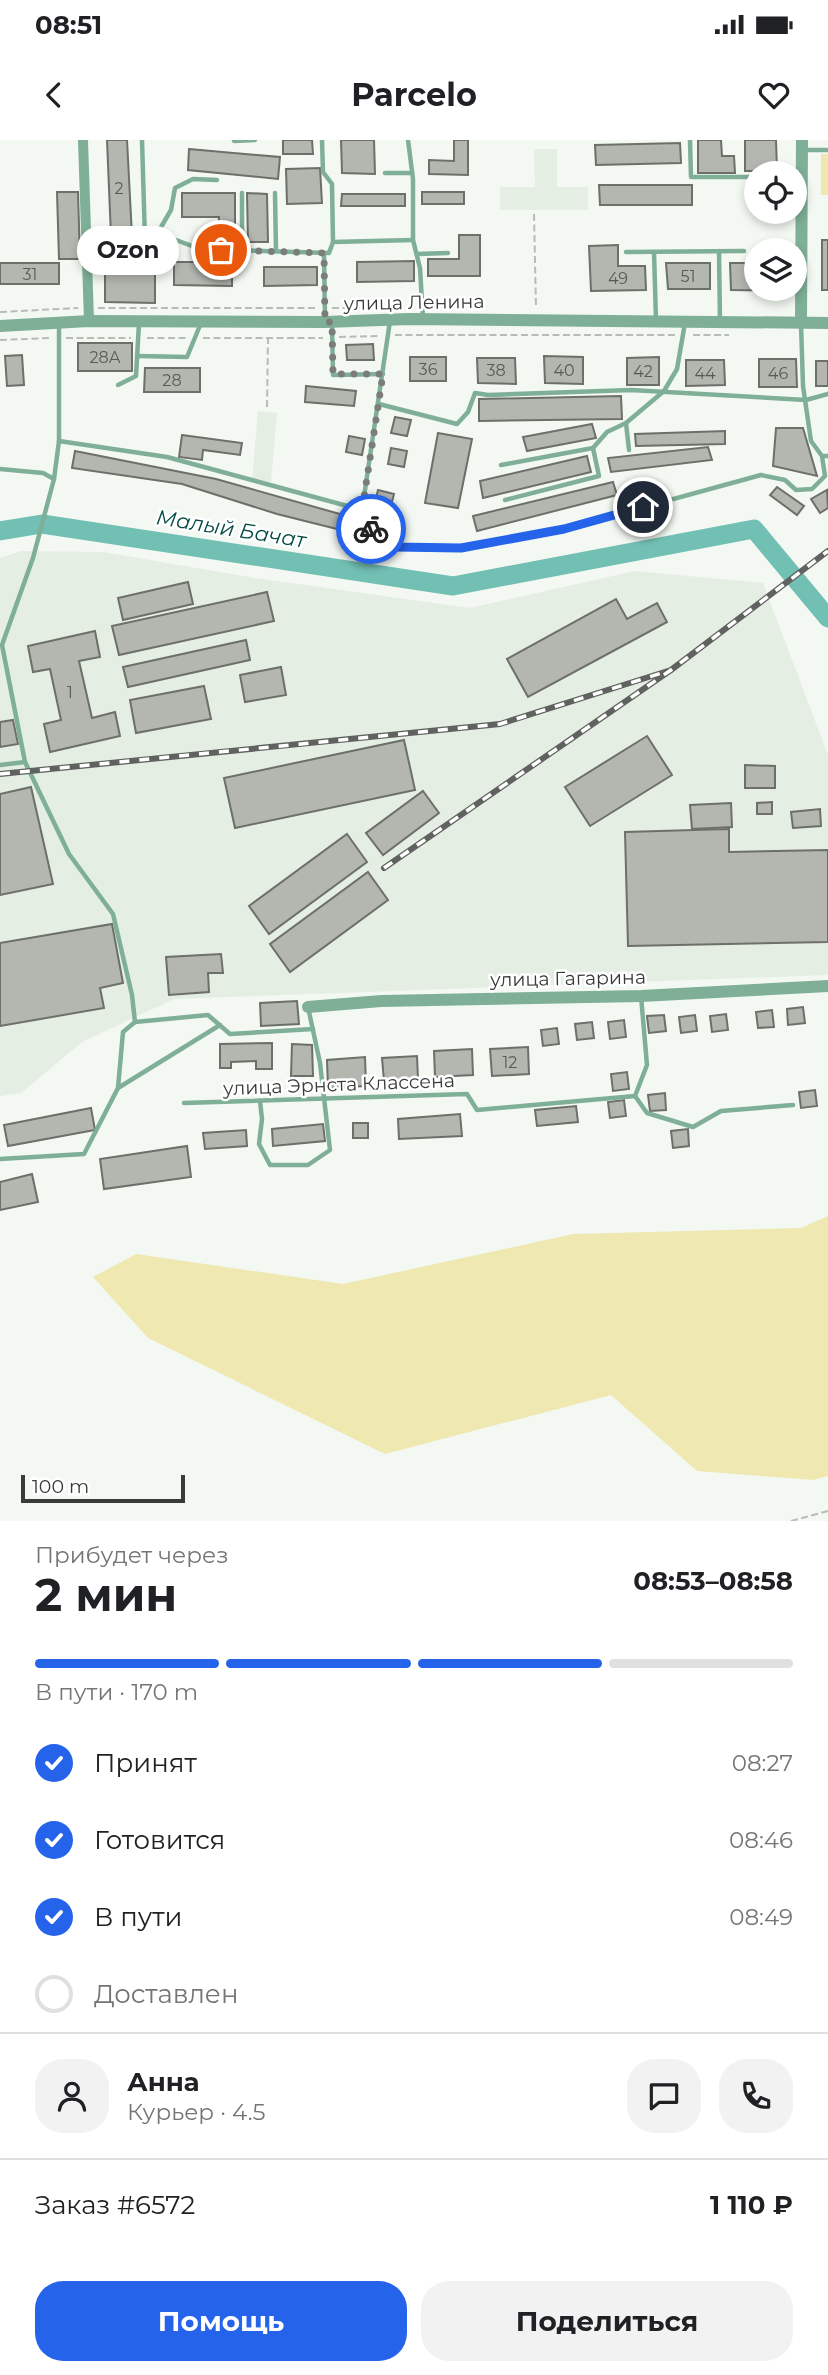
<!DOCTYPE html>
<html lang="ru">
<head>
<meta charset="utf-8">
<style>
  body { margin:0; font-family:Montserrat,sans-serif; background:#f2f2f2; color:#202124; height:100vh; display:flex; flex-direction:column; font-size:26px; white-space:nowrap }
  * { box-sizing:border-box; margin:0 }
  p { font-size:23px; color:#757577 }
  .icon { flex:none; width:38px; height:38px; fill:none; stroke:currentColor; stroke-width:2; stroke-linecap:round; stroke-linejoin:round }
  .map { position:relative; height:1381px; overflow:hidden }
  .side { display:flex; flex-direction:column; background:#fff; flex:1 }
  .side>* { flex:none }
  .fabs { position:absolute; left:744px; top:21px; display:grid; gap:14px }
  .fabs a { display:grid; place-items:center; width:63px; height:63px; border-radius:50%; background:#fff; box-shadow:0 4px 10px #0003; font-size:35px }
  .scale { position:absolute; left:21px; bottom:18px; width:164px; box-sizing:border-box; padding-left:7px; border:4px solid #393b38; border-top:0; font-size:19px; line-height:24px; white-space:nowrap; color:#393b38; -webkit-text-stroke:5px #fff; paint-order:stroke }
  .pin { position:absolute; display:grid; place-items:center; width:60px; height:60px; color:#fff; margin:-30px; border:4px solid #fff; border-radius:50%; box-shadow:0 2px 7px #0007 }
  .courier { position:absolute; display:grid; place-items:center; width:70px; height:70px; margin:-35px; border:5px solid #2563eb; border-radius:50%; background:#fff; color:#222; box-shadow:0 2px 9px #0007 }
  .bubble { position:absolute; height:49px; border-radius:24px; background:#fff; box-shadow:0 4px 10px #0003; font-size:23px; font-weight:700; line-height:49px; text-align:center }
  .overview em { font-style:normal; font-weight:700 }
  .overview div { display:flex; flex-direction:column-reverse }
  .overview { display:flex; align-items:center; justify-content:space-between; height:119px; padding:0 35px }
  h1 { font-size:46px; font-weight:700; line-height:52px }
  .bar { display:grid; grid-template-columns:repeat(4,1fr); gap:10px 7px; align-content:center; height:84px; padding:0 35px }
  .bar i { height:9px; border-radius:5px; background:#e0e0e0 }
  .bar .active { background:#2563eb }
  .bar p { grid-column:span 4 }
  .line { display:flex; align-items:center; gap:18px; padding:0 35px; border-top:2px solid #e0e0e0 }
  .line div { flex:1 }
  .round { display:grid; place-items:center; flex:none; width:74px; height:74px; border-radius:28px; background:#f2f2f2 }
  ol { padding:0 35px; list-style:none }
  li { display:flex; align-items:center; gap:21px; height:77px }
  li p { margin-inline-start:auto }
  li .icon { padding:7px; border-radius:50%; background:#2563eb; color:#fff; stroke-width:4 }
  li:last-child { color:#757577 }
  li i { width:38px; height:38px; border:4px solid #e0e0e0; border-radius:50% }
  .cta { display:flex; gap:14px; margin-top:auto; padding:14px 35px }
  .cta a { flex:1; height:80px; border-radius:28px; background:#2563eb; color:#fff; font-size:28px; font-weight:700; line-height:80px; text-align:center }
  .cta a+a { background:#f2f2f2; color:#202124 }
  .status { display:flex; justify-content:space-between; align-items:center; height:49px; padding:0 35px; background:#fff; direction:ltr }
  .status svg { height:19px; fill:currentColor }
  header { display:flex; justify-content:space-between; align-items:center; height:91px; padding:0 35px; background:#fff; font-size:32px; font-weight:700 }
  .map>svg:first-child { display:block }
</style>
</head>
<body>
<div class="status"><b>08:51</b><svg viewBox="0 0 49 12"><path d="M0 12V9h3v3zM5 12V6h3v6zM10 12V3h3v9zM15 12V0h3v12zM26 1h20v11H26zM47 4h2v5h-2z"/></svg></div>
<header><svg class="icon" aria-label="back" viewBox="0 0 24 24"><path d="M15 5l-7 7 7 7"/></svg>Parcelo<svg class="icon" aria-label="heart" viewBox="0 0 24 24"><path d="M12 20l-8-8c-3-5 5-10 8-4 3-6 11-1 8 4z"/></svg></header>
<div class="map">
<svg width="828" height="1381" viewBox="0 0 828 1381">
  <rect width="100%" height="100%" fill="#f3f8f2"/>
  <g fill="#e4eee3">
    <path d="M534,9H557V47H588V70H500V47H535Z"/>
    <path d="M258,271L277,273L271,342L252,341Z"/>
    <path d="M21,411L103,412L255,438L470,468L635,431L763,443L828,615V835L174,859L82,902L21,953L0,956V418Z"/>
  </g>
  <g fill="#efe8b1">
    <rect x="821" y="14" width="7" height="41"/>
    <path d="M828,1076V1336L813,1340L697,1331L611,1255L385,1314L148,1198L93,1137L136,1114L343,1144L573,1094L801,1088Z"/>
  </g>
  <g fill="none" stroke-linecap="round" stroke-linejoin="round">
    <path stroke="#72bfb3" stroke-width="19" d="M0,391L42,384L453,446L754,389L828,478"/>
  </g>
  <g fill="#b4b7b0" stroke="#6d6f69" stroke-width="2">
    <path d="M107,0H127L132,96H111Z"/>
    <path d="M283,0H312L313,14H283Z"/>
    <path d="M341,0H374L375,34L342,33Z"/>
    <path d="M454,0H468V35L429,34V20L454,21Z"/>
    <path d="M698,0H721L722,16H734L735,33H698Z"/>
    <path d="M745,0H776L777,31H745Z"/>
    <path d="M680,3L681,23L596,25L595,5Z"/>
    <path d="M189,9L280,17L278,39L188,30Z"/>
    <path d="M320,28L322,63L287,64L286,29Z"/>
    <path d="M599,45H692V65H600Z"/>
    <path d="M57,52H78L80,119H59Z"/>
    <rect x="422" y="52" width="42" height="12"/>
    <path d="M182,53H235V94H218L219,77H182Z"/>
    <path d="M247,53L267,54L268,102H248Z"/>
    <path d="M342,54H405V66H341Z"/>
    <path d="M459,95H480V136H428V119H459Z"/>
    <rect x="822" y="100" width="6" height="50"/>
    <rect x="762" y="103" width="22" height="7"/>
    <path d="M618,105V126H645L646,150L591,151L589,106Z"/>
    <path d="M105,117L155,118V163L105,162Z"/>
    <path d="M414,121V141L357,142V122Z"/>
    <path d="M174,122H232V146L174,145Z"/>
    <rect x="0" y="123" width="59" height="21"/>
    <path d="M666,123H710V149H668Z"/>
    <path d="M730,123H756V149H784V151L731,150Z"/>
    <path d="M264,127H317V145L264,146Z"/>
    <rect x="78" y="203" width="54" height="28"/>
    <path d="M373,204L374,220H347L346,205Z"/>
    <path d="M22,215L24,245L7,246L5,216Z"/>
    <path d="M544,216L583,217V244L545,243Z"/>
    <rect x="410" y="217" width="36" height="24"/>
    <path d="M659,217V245H627V218Z"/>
    <path d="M477,218H515L516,244L478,243Z"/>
    <path d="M759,219H796L797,247H759Z"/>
    <path d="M686,220H724L725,245L686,246Z"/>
    <rect x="816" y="221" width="12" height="25"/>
    <path d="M145,228H200V252H144Z"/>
    <path d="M306,246L356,251L354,266L305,262Z"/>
    <path d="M621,256L622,279L479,281V259Z"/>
    <path d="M395,277L411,280L407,296L391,293Z"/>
    <path d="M592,284L596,298L527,311L523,297Z"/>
    <path d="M776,288H803L817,336L773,326Z"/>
    <path d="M725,291V304L636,306L635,294Z"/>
    <path d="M438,293L472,299L458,368L425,363Z"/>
    <path d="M182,295L242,303L240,315L203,310L202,320L179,317Z"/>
    <path d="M349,296L365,299L362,315L346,312Z"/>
    <path d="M708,307L712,320L611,332L608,318Z"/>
    <path d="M391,308L407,311L404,327L388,324Z"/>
    <path d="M75,311L216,339L354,378L349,392L277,374L182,344L72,328Z"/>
    <path d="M587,316L591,332L483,358L480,341Z"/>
    <path d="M613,342L617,355L477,391L473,376Z"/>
    <path d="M777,347L804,366L797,375L770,355Z"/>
    <path d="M378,350L394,354L390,369L374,366Z"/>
    <path d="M827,350L828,368L820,373L811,359Z"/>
    <path d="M188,442L193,464L123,480L118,458Z"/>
    <path d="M267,452L274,481L119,515L112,486Z"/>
    <path d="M616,459L627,479L657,463L667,482L528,557L507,519Z"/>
    <path d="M95,491L100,517L79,521L92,578L115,572L120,596L50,612L44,584L61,580L50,529L33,532L28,506Z"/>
    <path d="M246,500L250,520L128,547L123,527Z"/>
    <path d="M281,527L286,555L245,562L240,535Z"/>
    <path d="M204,546L211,579L136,593L130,560Z"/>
    <path d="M13,580L18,604L0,607V582Z"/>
    <path d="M647,596L672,635L590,686L565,647Z"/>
    <path d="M404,600L415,650L235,688L224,638Z"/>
    <path d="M745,625L775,626V648H745Z"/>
    <path d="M31,647L53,744L0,755V654Z"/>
    <path d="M423,651L439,673L383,715L366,693Z"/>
    <path d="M772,662V674H757V663Z"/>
    <path d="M731,663L732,687L692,689L690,665Z"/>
    <path d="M820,669L821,686L793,688L791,672Z"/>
    <path d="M729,689V712L828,710V802L628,806L625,692Z"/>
    <path d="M347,694L367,722L269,794L249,766Z"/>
    <path d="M368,732L388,760L290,832L270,804Z"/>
    <path d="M112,784L123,843L100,848L104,868L0,886V803Z"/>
    <path d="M221,814L223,833H208L209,852L169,855L166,817Z"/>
    <path d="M297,861L299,884L261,886L260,863Z"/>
    <path d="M803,867L805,883L788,885L787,869Z"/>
    <path d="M772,870L774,887L758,888L756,872Z"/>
    <path d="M726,874L728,890L712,892L710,876Z"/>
    <path d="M664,875L666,891L649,893L647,876Z"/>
    <path d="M695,875L697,891L681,893L679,877Z"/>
    <path d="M624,880L626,897L610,899L608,882Z"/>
    <path d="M592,882L594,898L577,900L575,884Z"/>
    <path d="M557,888L559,904L543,906L541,890Z"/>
    <path d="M272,903V929H256V921L231,922V928H220V904Z"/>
    <path d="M292,904L312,905L313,936H291Z"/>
    <path d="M528,907L529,934L492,936L490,909Z"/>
    <path d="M472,909L473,935L435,937L434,911Z"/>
    <path d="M417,916L418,939L384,941L382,918Z"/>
    <path d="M365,917L366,946L328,948L327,920Z"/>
    <path d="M627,932L629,949L613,951L611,934Z"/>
    <path d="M815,950L817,966L801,968L799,952Z"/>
    <path d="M665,953L666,970L650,971L648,955Z"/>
    <path d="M624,960L626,976L610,978L608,962Z"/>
    <path d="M576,966L578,982L537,986L535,970Z"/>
    <path d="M91,968L95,990L8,1006L4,985Z"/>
    <path d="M460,974L462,996L399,999L398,979Z"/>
    <rect x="353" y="983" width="15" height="15"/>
    <path d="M323,984L325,1001L273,1006L272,989Z"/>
    <path d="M688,989L689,1006L673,1008L671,991Z"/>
    <path d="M246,990L247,1006L205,1009L203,993Z"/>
    <path d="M187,1006L191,1037L104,1049L100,1019Z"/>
    <path d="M32,1034L38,1062L0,1070V1042Z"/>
  </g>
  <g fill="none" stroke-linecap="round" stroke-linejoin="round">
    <g stroke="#b8bcb7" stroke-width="2" stroke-dasharray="7 3.5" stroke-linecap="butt">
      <path d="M534,74L536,168"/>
      <path d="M98,168H316"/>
      <path d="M332,168H368"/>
      <path d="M0,172L78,168"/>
      <path d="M395,195H676"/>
      <path d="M693,195H729"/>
      <path d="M339,197L379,196"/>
      <path d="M66,198H131"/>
      <path d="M147,198H187"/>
      <path d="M203,198H323"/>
      <path d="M0,200L50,198"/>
      <path d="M267,267L268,199"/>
      <path d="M791,1381L828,1371"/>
    </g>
    <g stroke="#7faf97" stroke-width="4.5">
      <path d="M142,0L145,100"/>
      <path d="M322,0L323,32L332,44L333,102"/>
      <path d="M408,0L413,39V100L420,128L423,179"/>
      <path d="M690,0L691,37H756"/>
      <path d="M234,1L255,0"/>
      <path d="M804,10H828"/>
      <path d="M385,33H412"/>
      <path d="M275,53L276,111"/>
      <path d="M154,99L171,70L175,48L193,39L217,40"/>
      <path d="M87,101L176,100L200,109L329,113L333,102L413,100"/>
      <path d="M242,110V53"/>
      <path d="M719,111L720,182"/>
      <path d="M626,112L744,111"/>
      <path d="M654,112L656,181"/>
      <path d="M324,113L325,179"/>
      <path d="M417,114L448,113"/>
      <path d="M390,181L361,377L379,398L396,407L461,408L564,389L761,335L785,340L796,350L812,349L825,336L822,316"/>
      <path d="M332,184L333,235L383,234"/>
      <path d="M801,184L803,246L811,301L822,316H828"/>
      <path d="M137,216L187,217L201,183"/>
      <path d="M118,245L136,236L139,183"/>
      <path d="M379,264L457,284L468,272L475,253L488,255L631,250L806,260L828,254"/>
      <path d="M626,283L629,310"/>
      <path d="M59,301L167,317L362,370"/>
      <path d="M501,325L593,308L607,292L626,283L664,251L677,229L685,183"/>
      <path d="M0,329L43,333L54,339L59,301V186"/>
      <path d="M505,360L599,336L593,308"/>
      <path d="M25,622L69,714L113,774L132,855L135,882L208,875L230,894L313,889"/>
      <path d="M0,625L25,622L2,505L33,418L54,339"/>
      <path d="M135,882L123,892L118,948L220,885"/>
      <path d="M635,956L647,973L693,987L721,971L793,965"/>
      <path d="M260,961L262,979L259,1004L270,1025H308L330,1010L320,923L308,867"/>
      <path d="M184,963L467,954L477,970L635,956L647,925L641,856"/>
      <path d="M0,1019L84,1014L118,948"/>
    </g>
    <path stroke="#7faf97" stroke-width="10" d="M83,0L89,181"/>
    <g stroke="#7faf97" stroke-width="12">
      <path d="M801,183L802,0"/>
      <path d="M0,186L89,181L325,182L409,179L828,183"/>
      <path d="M308,867L381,861L641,856L828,846"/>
    </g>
    <defs>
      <g id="rail">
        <path d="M0,634L500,584L671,530"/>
        <path d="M384,728L671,530L828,411"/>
      </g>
    </defs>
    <use href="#rail" stroke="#60625f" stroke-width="6"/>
    <use href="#rail" stroke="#fff" stroke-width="3.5" stroke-dasharray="10" stroke-linecap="butt"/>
  </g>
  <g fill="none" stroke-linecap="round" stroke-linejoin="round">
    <path stroke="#7a7d79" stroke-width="7" stroke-dasharray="0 12.6" d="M221,110L324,113L325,182H332L333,234H383L361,377L371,389"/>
    <path stroke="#2563eb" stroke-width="9" d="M371,389L379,398L396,407L461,408L564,389L643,367"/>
  </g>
  <g text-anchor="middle" stroke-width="5" stroke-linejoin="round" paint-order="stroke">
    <g font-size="16" fill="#585a56">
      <text x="119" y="54">2</text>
      <text x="30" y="140">31</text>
      <text x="688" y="142">51</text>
      <text x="618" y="144">49</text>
      <text x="105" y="223">28А</text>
      <text x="428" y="235">36</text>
      <text x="496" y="236">38</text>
      <text x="564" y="236">40</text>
      <text x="643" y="237">42</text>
      <text x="705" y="239">44</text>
      <text x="778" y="239">46</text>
      <text x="172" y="246">28</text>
      <text x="70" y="558">1</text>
      <text x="510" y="928">12</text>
    </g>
    <g font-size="19" fill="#393b38" stroke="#fff">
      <text transform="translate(414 162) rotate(-1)" y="7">улица Ленина</text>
      <text transform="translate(568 838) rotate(-1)" y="7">улица Гагарина</text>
      <text transform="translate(339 944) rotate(-2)" y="7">улица Эрнста Классена</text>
    </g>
    <g font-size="21" font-style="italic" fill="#034c44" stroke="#fff">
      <text transform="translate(231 389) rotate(9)" y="7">Малый Бачат</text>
    </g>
  </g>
</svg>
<div class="fabs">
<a><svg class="icon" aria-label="locate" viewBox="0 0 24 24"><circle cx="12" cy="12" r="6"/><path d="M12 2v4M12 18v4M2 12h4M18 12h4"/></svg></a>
<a><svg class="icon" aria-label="layers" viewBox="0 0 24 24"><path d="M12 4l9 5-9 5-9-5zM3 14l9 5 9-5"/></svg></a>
</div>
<div class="scale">100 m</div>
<div class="pin" style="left:221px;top:110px;background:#ea580c"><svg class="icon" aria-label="bag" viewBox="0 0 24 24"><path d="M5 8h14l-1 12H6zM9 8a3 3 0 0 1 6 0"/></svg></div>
<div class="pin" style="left:643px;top:367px;background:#1f2937"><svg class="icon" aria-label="home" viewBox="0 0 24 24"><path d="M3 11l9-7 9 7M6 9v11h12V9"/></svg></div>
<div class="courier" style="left:371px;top:389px"><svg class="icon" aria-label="bike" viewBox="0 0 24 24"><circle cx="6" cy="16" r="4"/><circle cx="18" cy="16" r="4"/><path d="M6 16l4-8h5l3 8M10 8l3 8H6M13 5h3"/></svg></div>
<div class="bubble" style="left:77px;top:86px;width:102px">Ozon</div>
</div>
<section class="side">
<div class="overview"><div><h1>2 мин</h1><p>Прибудет через</p></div><em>08:53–08:58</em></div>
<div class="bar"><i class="active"></i><i class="active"></i><i class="active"></i><i></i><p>В пути · 170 m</p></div>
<ol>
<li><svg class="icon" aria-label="check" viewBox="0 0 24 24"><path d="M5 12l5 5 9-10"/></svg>Принят<p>08:27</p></li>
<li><svg class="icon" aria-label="check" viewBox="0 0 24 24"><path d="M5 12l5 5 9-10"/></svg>Готовится<p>08:46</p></li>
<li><svg class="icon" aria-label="check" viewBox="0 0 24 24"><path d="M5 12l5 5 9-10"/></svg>В пути<p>08:49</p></li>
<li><i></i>Доставлен</li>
</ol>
<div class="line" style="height:126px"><a class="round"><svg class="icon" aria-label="person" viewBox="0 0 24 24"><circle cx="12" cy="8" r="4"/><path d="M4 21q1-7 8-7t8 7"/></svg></a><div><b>Анна</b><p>Курьер · 4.5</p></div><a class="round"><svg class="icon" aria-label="chat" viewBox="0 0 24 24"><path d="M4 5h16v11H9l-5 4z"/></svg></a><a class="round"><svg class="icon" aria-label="phone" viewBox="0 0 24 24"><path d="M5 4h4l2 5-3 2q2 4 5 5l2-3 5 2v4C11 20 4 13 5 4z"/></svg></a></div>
<div class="line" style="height:91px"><div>Заказ #6572</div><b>1 110 ₽</b></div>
<div class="cta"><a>Помощь</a><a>Поделиться</a></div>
</section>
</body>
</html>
